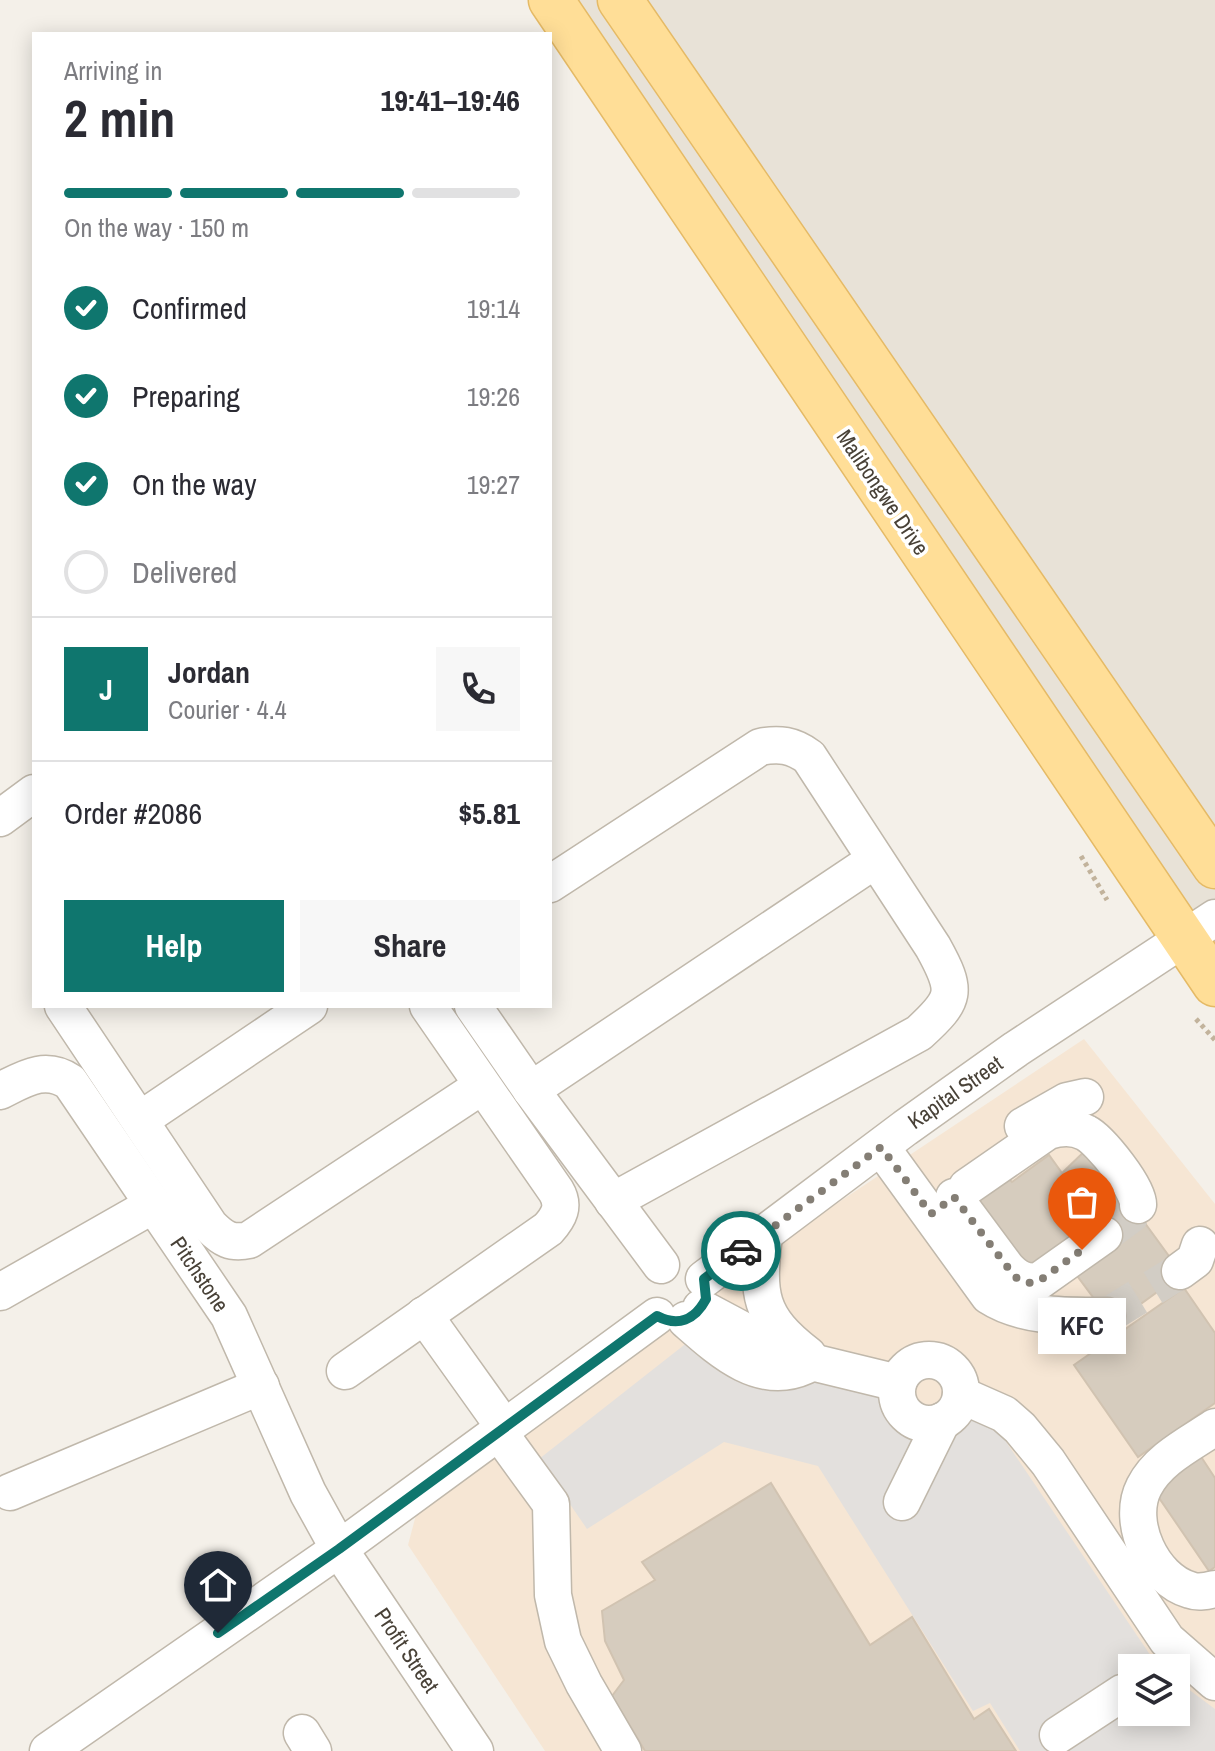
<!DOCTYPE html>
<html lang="en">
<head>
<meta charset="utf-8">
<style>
  body { margin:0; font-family:"Archivo Narrow",sans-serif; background:#f7f7f7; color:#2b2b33; height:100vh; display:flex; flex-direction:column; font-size:30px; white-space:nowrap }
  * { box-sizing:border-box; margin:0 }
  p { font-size:26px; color:#7c7c81 }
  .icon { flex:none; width:44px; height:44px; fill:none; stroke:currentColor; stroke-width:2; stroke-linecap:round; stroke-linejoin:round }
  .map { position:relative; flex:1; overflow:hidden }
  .panel { position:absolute; left:32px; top:32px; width:520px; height:976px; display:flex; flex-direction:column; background:#fff; border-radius:0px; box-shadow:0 4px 20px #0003 }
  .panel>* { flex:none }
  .tools { position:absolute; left:1118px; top:1654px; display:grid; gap:16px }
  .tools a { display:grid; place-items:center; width:72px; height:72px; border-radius:0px; background:#fff; box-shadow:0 4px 20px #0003; font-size:40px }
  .pin { position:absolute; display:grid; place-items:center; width:68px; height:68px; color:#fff; margin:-82px -34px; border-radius:50% 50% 50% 0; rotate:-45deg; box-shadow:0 0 8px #0007 }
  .pin .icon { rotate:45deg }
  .courier { position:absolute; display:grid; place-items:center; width:80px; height:80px; margin:-40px; border:6px solid #0f766e; border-radius:50%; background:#fff; color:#222; box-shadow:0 2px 10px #0007 }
  .bubble { position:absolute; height:56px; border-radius:0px; background:#fff; box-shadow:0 4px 20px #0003; font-size:26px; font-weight:700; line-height:56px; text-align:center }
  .head em { font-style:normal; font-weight:700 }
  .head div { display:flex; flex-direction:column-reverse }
  .head { display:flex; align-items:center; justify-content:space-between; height:136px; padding:0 32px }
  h1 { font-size:52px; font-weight:700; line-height:60px }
  .bar { display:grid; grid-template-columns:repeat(4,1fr); gap:12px 8px; align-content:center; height:96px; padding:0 32px }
  .bar i { height:10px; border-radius:6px; background:#e1e1e2 }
  .bar .selected { background:#0f766e }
  .bar p { grid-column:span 4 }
  .line { display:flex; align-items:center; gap:20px; padding:0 32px; border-top:2px solid #e1e1e2 }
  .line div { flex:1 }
  .round { display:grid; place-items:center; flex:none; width:84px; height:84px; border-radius:0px; background:#f7f7f7 }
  ol { padding:0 32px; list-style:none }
  li { display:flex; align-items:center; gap:24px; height:88px }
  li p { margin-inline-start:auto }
  li .icon { padding:8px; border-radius:50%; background:#0f766e; color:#fff; stroke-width:4 }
  li:last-child { color:#7c7c81 }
  li i { width:44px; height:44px; border:4px solid #e1e1e2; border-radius:50% }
  .action { display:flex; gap:16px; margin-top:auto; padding:16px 32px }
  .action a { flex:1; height:92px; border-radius:0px; background:#0f766e; color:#fff; font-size:32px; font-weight:700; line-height:92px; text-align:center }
  .action a+a { background:#f7f7f7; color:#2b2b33 }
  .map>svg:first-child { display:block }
</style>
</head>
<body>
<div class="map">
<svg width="1215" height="1751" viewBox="0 0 1215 1751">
  <rect width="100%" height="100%" fill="#f4f0e9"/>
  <path fill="#e8e2d7" d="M570,0H1215V982Z"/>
  <path fill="#f6e6d4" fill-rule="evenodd" d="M1084,1039L1215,1204V1751H545L408,1545L421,1496L812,1220ZM1132,1668H1176V1712H1132Z"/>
  <path fill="#e3e0dd" d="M693,1338L994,1424L1159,1668H1132V1712H1176V1680L1215,1709V1751H1020L990,1703L973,1711L818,1466L724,1442L587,1529L539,1459Z"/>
  <g fill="#d6ccbe" stroke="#d1c3b1" stroke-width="2">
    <path d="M1090,1146L1146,1214L1109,1241L1026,1282L972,1200L1007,1177L1012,1182L1049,1155L1062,1173Z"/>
    <path d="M1142,1219L1182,1274L1113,1324L1072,1269Z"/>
    <path d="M1184,1288L1215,1333V1403L1138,1457L1074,1365Z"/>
    <path d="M1194,1446L1215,1478V1567L1209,1571L1153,1489Z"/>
    <path d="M771,1483L870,1645L912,1617L974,1719L989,1709L1016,1751H645L612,1696L624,1680L605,1641L602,1611L655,1580L642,1562Z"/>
  </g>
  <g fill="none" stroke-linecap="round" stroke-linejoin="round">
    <g stroke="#d2cdc5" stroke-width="36" stroke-dasharray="36 18" stroke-linecap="butt">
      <path d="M1104,1235L1131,1215L1138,1205"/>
      <path d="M1107,1316L1180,1271"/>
    </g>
    <defs>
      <g id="minor">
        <path d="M0,818L34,793"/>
        <path d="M550,884L760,747C779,743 793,745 809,757L933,947C958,992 956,999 919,1033L613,1201"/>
        <path d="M63,1006L210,1226C223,1239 231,1244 249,1240L482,1086"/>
        <path d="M473,1006L531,1090L661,1265"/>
        <path d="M531,1090L875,860"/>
        <path d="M0,1091C24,1079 45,1065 70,1082L229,1316L308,1493L339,1549L475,1751"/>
        <path d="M140,1120L309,1006"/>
        <path d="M1023,1126L1067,1101L1085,1097"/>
        <path d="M881,1147L989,1296C1023,1318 1068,1316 1107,1316"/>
        <path d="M967,1187L1048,1131C1061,1127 1074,1126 1086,1133C1100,1140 1140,1190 1138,1205"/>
        <path d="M954,1197L1006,1267C1016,1278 1024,1283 1039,1281L1104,1235"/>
        <path d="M764,1235C757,1294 758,1317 808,1355"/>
        <path d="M1180,1271L1195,1260L1200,1245"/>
        <path d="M704,1279L905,1128L1016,1049L1215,918"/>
        <path d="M0,1292L153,1205"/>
        <path d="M701,1308L795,1358L898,1383"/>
        <path d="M424,1315L504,1427"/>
        <path d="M686,1320C719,1349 759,1387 805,1366"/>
        <circle cx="929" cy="1392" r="32"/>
        <path d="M345,1371L548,1229C559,1217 565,1206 556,1191L428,1006"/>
        <path d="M961,1395L1004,1414L1020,1428L1048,1462L1167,1640L1215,1682"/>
        <path d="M1215,1427C1190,1444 1158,1459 1144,1487C1126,1522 1152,1579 1190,1590C1198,1593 1207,1591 1215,1589"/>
        <path d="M498,1431L551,1504L553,1595L563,1641L584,1684L623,1751"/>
        <path d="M10,1492L261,1386"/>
        <path d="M902,1502L942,1421"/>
        <path d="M302,1733L313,1751"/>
        <path d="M1058,1735L1122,1693"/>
        <path d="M48,1751L339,1549L657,1316"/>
      </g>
      <g id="major">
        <path d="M551,0L1215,984"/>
        <path d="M620,0L1215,866"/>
      </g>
    </defs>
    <use href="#minor" stroke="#c0b8ab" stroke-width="39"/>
    <use href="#major" stroke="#e5ba66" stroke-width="47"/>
    <g stroke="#c2b39c" stroke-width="5" stroke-dasharray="4 4" stroke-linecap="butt">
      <path d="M1081,856L1107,900"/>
      <path d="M1196,1019L1215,1040"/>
    </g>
    <use href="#minor" stroke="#fff" stroke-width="36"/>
    <use href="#major" stroke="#ffde97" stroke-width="44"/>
  </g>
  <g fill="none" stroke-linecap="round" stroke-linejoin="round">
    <path stroke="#847e75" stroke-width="8" stroke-dasharray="0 14.4" d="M741,1251L881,1147L931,1214L954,1197L1015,1277L1028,1283L1039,1281L1082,1250"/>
    <path stroke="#0f766e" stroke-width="10" d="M218,1633L339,1549L657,1316C678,1327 695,1320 706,1299L704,1279L741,1251"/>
  </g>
  <g text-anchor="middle" stroke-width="7" stroke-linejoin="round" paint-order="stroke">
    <g font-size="22" fill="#484137" stroke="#fff">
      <text transform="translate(883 492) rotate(56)" y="8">Malibongwe Drive</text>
      <text transform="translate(955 1092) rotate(-35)" y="8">Kapital Street</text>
      <text transform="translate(200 1274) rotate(56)" y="8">Pitchstone</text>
      <text transform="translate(407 1650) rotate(56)" y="8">Profit Street</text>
    </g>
  </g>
</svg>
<div class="tools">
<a><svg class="icon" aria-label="layers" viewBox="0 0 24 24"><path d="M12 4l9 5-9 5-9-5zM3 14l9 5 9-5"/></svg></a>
</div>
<div class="pin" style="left:1082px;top:1250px;background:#ea580c"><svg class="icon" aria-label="bag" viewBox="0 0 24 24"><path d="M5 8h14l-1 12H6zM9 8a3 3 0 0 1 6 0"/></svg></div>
<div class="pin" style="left:218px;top:1633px;background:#1f2937"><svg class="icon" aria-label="home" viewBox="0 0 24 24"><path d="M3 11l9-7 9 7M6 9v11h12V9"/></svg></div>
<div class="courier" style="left:741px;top:1251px"><svg class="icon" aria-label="car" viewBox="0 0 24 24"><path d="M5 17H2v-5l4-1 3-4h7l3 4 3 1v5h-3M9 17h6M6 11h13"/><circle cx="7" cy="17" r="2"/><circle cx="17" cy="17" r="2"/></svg></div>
<div class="bubble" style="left:1038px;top:1298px;width:88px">KFC</div>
<section class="panel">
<div class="head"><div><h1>2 min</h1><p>Arriving in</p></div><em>19:41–19:46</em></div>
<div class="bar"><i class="selected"></i><i class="selected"></i><i class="selected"></i><i></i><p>On the way · 150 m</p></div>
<ol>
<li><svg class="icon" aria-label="check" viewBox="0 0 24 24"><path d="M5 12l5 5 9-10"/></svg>Confirmed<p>19:14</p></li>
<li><svg class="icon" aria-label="check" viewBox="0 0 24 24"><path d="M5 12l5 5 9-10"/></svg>Preparing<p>19:26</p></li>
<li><svg class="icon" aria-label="check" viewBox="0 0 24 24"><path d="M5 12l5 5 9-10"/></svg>On the way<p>19:27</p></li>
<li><i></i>Delivered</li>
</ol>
<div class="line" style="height:144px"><b class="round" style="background:#0f766e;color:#fff">J</b><div><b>Jordan</b><p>Courier · 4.4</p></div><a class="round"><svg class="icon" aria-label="phone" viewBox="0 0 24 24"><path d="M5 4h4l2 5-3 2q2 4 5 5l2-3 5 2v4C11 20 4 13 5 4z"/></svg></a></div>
<div class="line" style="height:104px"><div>Order #2086</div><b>$5.81</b></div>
<div class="action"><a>Help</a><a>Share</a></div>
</section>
</div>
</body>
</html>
